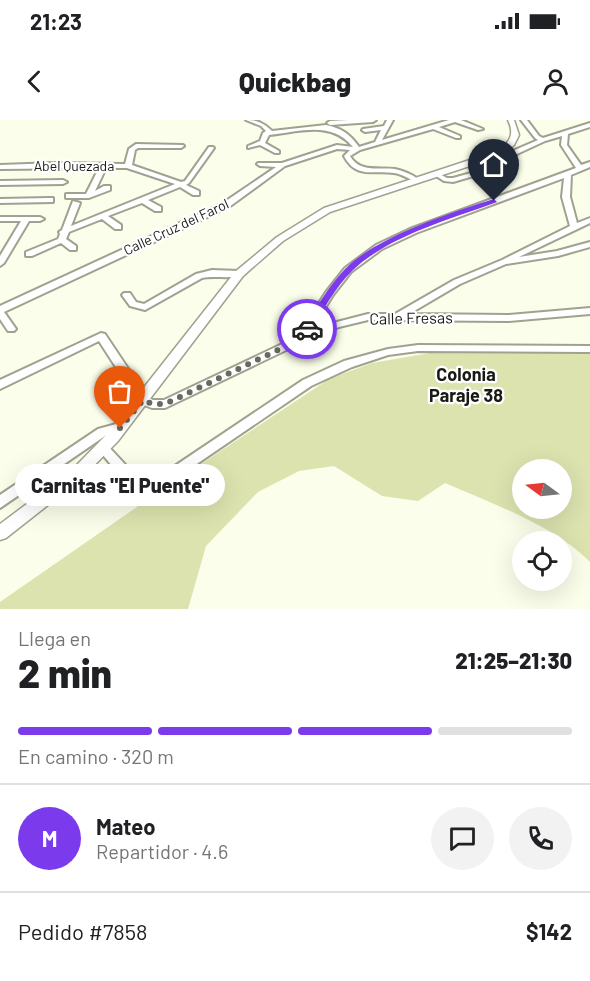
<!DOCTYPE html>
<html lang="es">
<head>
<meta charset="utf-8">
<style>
  body { margin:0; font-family:Barlow,sans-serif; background:#f2f2f2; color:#202124; height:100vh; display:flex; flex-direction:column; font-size:22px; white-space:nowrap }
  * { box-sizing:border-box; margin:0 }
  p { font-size:20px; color:#757577 }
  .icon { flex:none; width:33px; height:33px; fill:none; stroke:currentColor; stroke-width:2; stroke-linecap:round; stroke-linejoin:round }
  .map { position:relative; height:489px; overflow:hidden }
  .drawer { display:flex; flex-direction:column; background:#fff; flex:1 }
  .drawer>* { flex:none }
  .needle { width:39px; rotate:285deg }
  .controls { position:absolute; left:512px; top:339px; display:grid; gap:12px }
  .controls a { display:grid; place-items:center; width:60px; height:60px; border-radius:50%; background:#fff; box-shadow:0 6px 24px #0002; font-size:30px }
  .pin { position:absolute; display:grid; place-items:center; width:51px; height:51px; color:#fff; margin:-62px -26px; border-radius:50% 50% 50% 0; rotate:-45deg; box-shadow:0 0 6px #0007 }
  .pin .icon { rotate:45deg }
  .courier { position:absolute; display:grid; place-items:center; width:60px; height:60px; margin:-30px; border:4px solid #7c3aed; border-radius:50%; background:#fff; color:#222; box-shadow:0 2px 8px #0007 }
  .bubble { position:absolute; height:42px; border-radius:21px; background:#fff; box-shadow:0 6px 24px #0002; font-size:20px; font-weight:800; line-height:42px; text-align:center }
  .head em { font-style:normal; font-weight:800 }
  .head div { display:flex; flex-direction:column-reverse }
  .head { display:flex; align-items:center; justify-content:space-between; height:102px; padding:0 18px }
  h1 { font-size:39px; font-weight:800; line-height:45px }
  .bar { display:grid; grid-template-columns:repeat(4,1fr); gap:9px 6px; align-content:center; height:72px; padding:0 18px }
  .bar i { height:8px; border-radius:4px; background:#e0e0e0 }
  .bar .on { background:#7c3aed }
  .bar p { grid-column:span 4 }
  .line { display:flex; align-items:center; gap:15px; padding:0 18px; border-top:2px solid #e0e0e0 }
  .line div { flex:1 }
  .round { display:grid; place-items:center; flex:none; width:63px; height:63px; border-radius:32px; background:#f2f2f2 }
  .status { display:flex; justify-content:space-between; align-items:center; height:42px; padding:0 30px; background:#fff; direction:ltr }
  .status svg { height:16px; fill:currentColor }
  header { display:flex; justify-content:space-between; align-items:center; height:78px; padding:0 18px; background:#fff; font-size:27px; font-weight:800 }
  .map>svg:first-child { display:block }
</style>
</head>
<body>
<div class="status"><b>21:23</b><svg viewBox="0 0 49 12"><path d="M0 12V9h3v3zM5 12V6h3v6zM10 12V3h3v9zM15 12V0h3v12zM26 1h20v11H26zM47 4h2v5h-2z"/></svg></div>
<header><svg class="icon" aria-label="back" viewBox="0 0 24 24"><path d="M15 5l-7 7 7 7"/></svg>Quickbag<svg class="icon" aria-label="person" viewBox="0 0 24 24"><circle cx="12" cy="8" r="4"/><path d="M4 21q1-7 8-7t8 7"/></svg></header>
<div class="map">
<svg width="590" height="489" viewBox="0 0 590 489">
  <rect width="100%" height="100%" fill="#fbfeea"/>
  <path fill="#dde3af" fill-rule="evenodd" d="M436,232L590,233V442C553,405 493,384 445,363L418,381L382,376L334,346L299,351L258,372L206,426L188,489H0V482L144,382L329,259L372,243ZM522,350H561V388H522Z"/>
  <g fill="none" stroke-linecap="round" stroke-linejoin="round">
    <defs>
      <g id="minor">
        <path d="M246,0C257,0 264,3 272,11L326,5C341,8 350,14 359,27L375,22L381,10L365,12L362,10L363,9L384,6L387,0H393L382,20L449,0H461L483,9L478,10L455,2L439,7L460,16V18H456L433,9L360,30L350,36C360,53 379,47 395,49C404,51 411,54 418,59V61L416,62C409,59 402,54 394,53C373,50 356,59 344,36L350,30L337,29L285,46L229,87L4,192L16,209L14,211H8L0,199V186L223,83L276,47L260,46L257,44L258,43H282L337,25L353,27C331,0 299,12 269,15L265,23L279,31V33H275L260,25L248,28V26L260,21L263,13L266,11L261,6Z"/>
        <path d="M348,0H376L373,2L330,5L327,3L330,1Z"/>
        <path d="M521,0H527L539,16L543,18L590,3V7L568,14L567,25L581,45L590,42V47L571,55L570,77L577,103L590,98V103L519,137L557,131L590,122V127L558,136L506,144L460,164L409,194L509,195L590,188V194L509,201L368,200L339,207L305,221L165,288H152L139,283L99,221L0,269V260L101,213L105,214L147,277L153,280H164L297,217L326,172L345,148L376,125L410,109L576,48L561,25L562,16L545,21L517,34L504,47L453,62L444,61L433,54L436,52L447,58H453L500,45L507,38L487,41L484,39L508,33L538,20L535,18ZM564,58L562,77L570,106L502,140L454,160L395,194H368L333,203L311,211L333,175L351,152L382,129L416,113Z"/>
        <path d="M136,24L183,25L184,26L181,28H138L135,30L132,45L181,62L185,61L209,27H213L214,28L189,63L186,65L199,71V75H193L180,67L148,80L161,87V91H155L142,83L108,96L121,105V109H115L102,99L69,112L66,119L76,126V130H70L61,123L32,136H26V132L58,119L60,114L59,112L62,110L73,81L80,83L71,106L175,64L127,48H106L95,71L104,66H110V70L89,78H66V74H86L99,48L0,49V45L56,43L125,44L129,29Z"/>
        <path d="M0,61L63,60L67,62L63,64L0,65Z"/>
        <path d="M50,78H53V82L0,83V79Z"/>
        <path d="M0,97H40L44,99L40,101H29L4,143L0,146V136L21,101H0Z"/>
        <path d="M212,150L239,151L243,154C234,160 214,155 202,158L145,190L130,186L122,175L124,173H130L136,182L144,184L196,154Z"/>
        <path d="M418,225L590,226V232L418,231L388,235L352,247L311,266L144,380L139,378L97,328L99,325L103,323L107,325L145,366L303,260L344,241L388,229Z"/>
        <path d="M120,303L124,305L126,308L124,311L105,316L0,388V375L98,309Z"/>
      </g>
      <path id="major" d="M508,0H514L519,15L514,25L503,35L330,92L283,121L243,156L118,321L81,359L6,418L0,420V404L71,351L108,313L235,152L277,117L324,88L497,31C510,23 515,14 508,0Z"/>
    </defs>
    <use href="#minor" stroke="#a0a290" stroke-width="4"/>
    <use href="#major" stroke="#a0a290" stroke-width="3"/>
    <use href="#minor" fill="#fff" fill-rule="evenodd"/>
    <use href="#major" fill="#fff" fill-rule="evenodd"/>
  </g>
  <path fill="#7c3aed" d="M494,79L497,82C451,99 388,116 352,151C335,168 323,190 311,211H304L303,209C316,188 328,167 345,149C376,117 452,92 494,79Z"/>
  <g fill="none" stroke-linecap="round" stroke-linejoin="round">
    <path stroke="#686a5f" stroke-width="6" stroke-dasharray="0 10.8" d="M120,308L143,280L152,284H165L301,219L307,209"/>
  </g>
  <g text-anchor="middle" stroke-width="4.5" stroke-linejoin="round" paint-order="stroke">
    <g font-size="14" fill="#191a14" stroke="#fff">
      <text x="74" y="51">Abel Quezada</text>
      <text transform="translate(176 107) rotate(-25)" y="5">Calle Cruz del Farol</text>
    </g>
    <g font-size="16" fill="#191a14" stroke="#fff">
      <text transform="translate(411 198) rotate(-1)" y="6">Calle Fresas</text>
    </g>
    <g font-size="18" font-weight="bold" fill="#191a14" stroke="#fff">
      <text x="466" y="261">Colonia<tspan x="466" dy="21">Paraje 38</tspan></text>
    </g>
  </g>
</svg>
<div class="controls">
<a><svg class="needle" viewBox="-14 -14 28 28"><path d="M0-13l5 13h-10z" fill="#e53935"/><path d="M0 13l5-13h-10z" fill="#757577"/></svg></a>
<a><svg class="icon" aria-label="locate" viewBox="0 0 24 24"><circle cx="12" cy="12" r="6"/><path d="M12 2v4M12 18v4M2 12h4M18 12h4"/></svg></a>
</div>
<div class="pin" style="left:120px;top:308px;background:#ea580c"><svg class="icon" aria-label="bag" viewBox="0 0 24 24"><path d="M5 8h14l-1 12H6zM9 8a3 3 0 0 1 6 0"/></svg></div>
<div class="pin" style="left:494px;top:81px;background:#1f2937"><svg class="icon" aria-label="home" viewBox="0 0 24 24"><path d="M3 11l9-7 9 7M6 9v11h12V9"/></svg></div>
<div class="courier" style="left:307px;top:209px"><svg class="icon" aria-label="car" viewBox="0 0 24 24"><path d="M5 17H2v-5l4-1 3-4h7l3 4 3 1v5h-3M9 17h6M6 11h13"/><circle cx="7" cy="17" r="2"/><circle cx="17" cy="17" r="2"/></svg></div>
<div class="bubble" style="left:15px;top:344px;width:210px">Carnitas &quot;El Puente&quot;</div>
</div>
<section class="drawer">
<div class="head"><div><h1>2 min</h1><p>Llega en</p></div><em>21:25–21:30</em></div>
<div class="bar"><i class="on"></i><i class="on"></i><i class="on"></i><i></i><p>En camino · 320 m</p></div>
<div class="line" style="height:108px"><b class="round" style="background:#7c3aed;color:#fff">M</b><div><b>Mateo</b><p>Repartidor · 4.6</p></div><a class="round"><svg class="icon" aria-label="chat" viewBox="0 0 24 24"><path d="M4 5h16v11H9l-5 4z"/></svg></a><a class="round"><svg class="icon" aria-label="phone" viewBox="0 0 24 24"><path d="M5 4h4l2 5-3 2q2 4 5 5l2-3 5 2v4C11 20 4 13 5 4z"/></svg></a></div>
<div class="line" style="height:78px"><div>Pedido #7858</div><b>$142</b></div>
</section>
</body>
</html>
